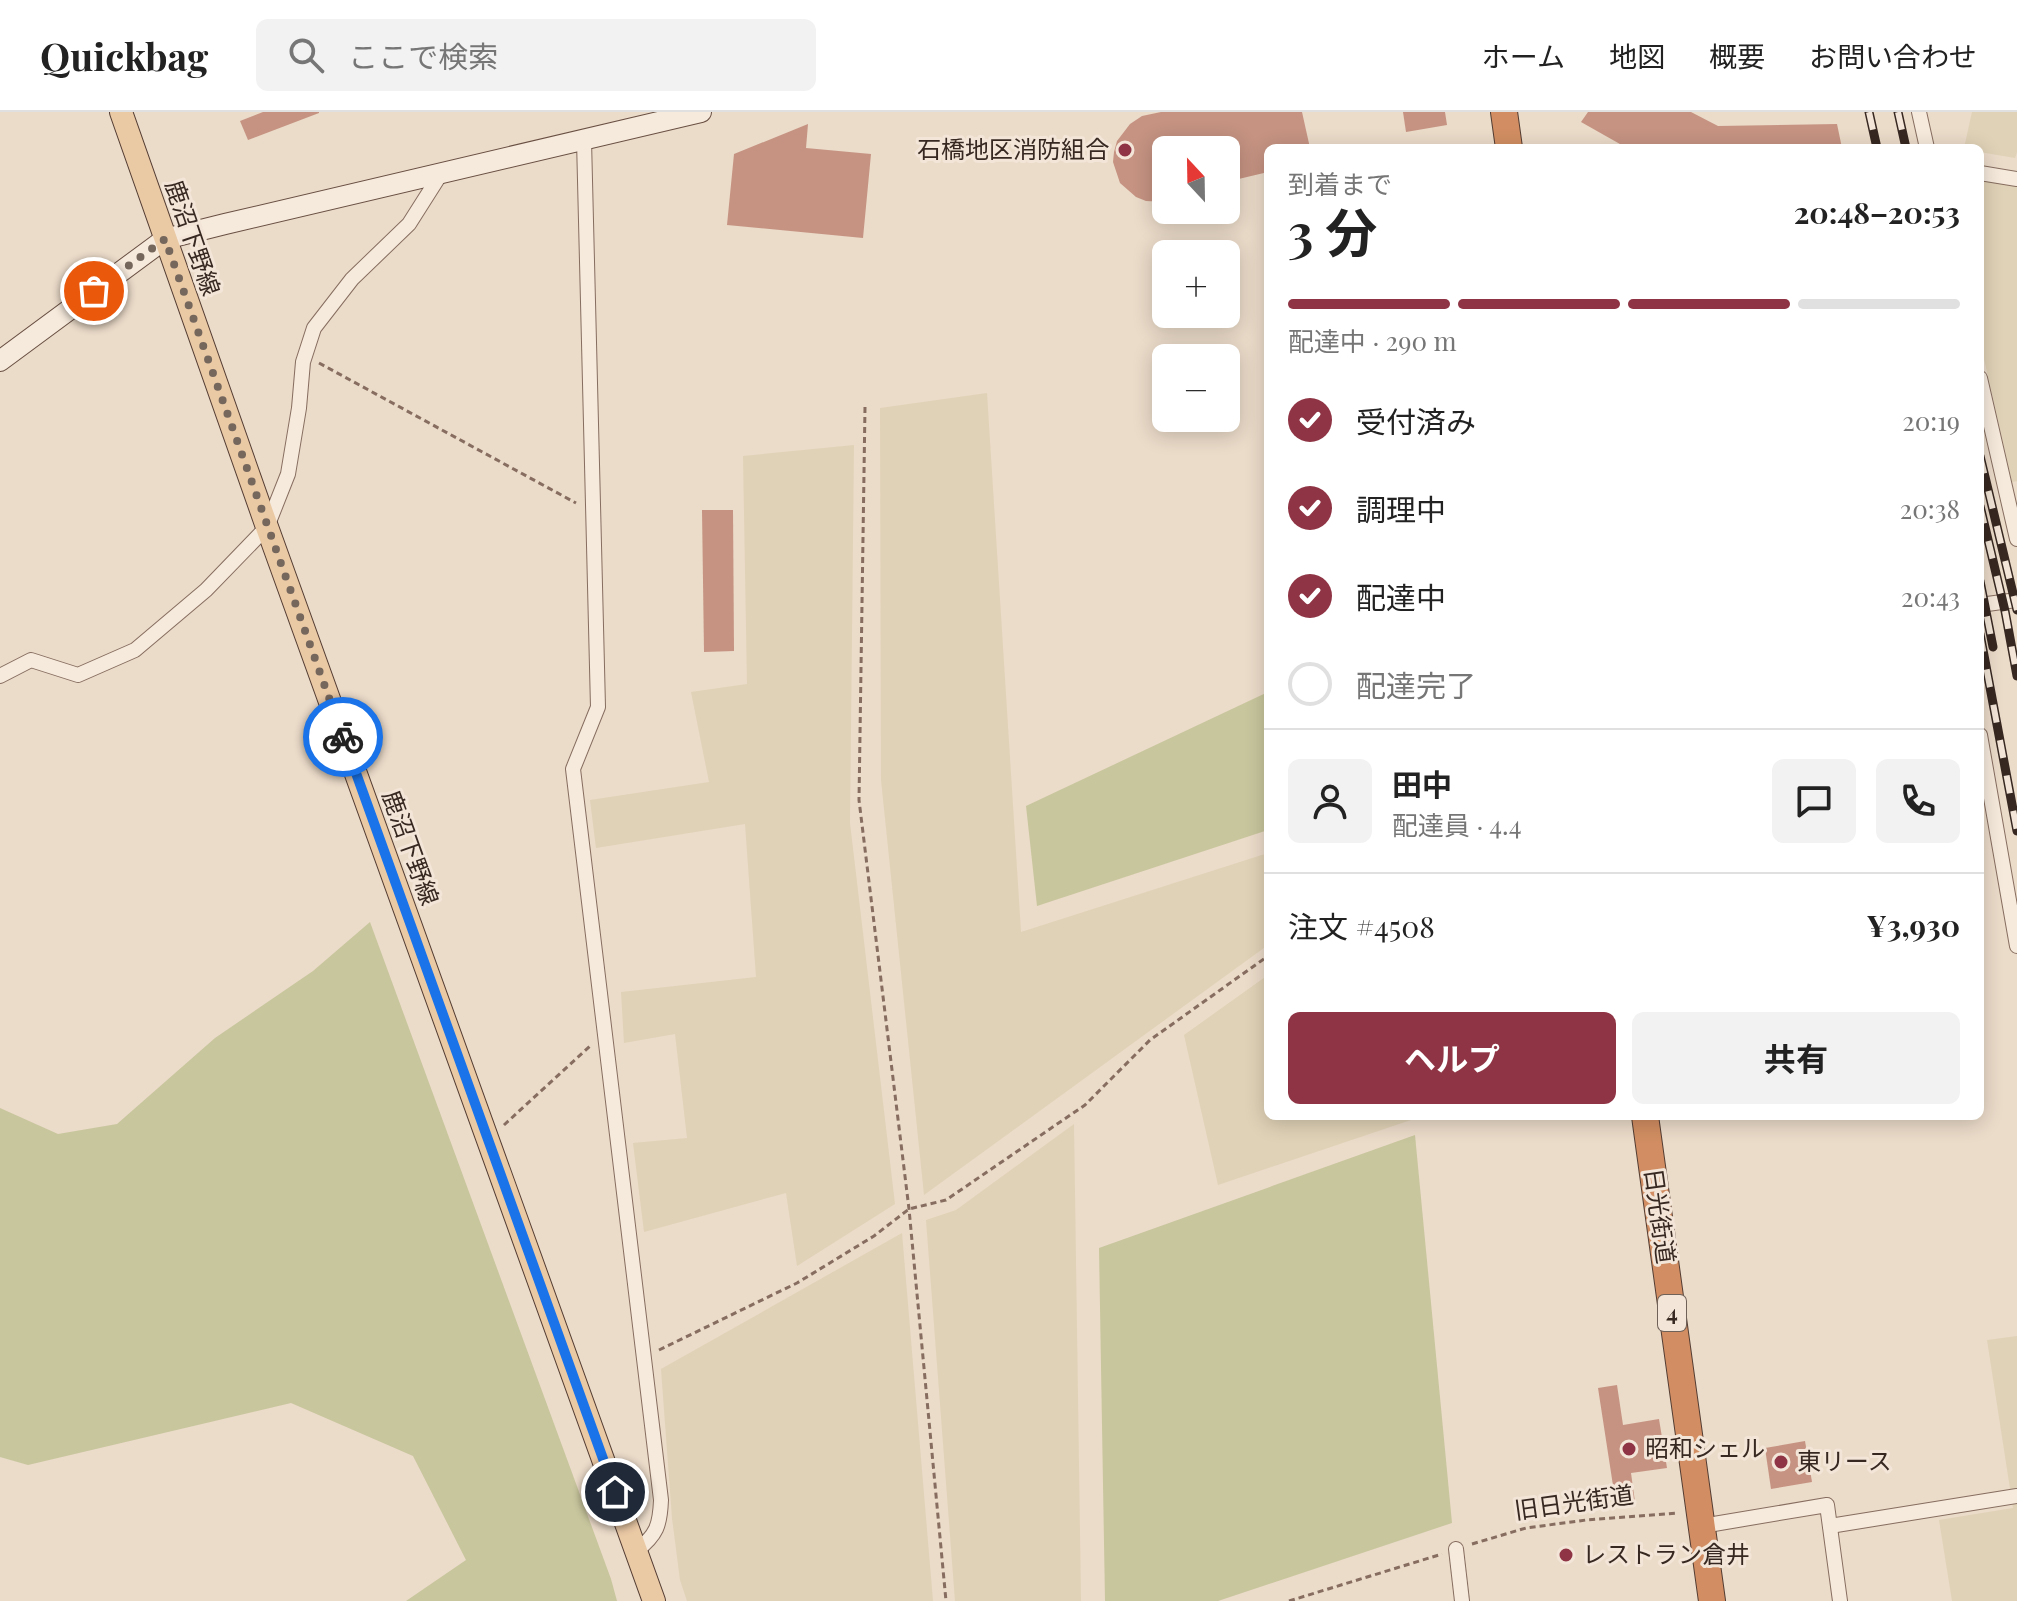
<!DOCTYPE html>
<html lang="ja">
<head>
<meta charset="utf-8">
<style>
  body { margin:0; font-family:"Playfair Display","Noto Sans JP",serif; background:#f2f2f2; color:#222; height:100vh; display:flex; flex-direction:column; font-size:30px; white-space:nowrap }
  * { box-sizing:border-box; margin:0 }
  p { font-size:26px; color:#767676 }
  .icon { flex:none; width:44px; height:44px; fill:none; stroke:currentColor; stroke-width:2; stroke-linecap:round; stroke-linejoin:round }
  .map { position:relative; flex:1; overflow:hidden }
  .side { position:absolute; left:1264px; top:32px; width:720px; height:976px; display:flex; flex-direction:column; background:#fff; border-radius:12px; box-shadow:0 4px 20px #0003 }
  .side>* { flex:none }
  .needle { width:52px; rotate:338deg }
  .fabs { position:absolute; left:1152px; top:24px; display:grid; gap:16px }
  .fabs a { display:grid; place-items:center; width:88px; height:88px; border-radius:12px; background:#fff; box-shadow:0 4px 20px #0003; font-size:40px }
  .pin { position:absolute; display:grid; place-items:center; width:68px; height:68px; color:#fff; margin:-34px; border:4px solid #fff; border-radius:50%; box-shadow:0 2px 8px #0007 }
  .courier { position:absolute; display:grid; place-items:center; width:80px; height:80px; margin:-40px; border:6px solid #1a73e8; border-radius:50%; background:#fff; color:#222; box-shadow:0 2px 10px #0007 }
  .headline em { font-style:normal; font-weight:700 }
  .headline div { display:flex; flex-direction:column-reverse }
  .headline { display:flex; align-items:center; justify-content:space-between; height:136px; padding:0 24px }
  h1 { font-size:52px; font-weight:700; line-height:60px }
  .bar { display:grid; grid-template-columns:repeat(4,1fr); gap:12px 8px; align-content:center; height:96px; padding:0 24px }
  .bar i { height:10px; border-radius:6px; background:#e0e0e0 }
  .bar .on { background:#8f3444 }
  .bar p { grid-column:span 4 }
  .line { display:flex; align-items:center; gap:20px; padding:0 24px; border-top:2px solid #e0e0e0 }
  .line div { flex:1 }
  .round { display:grid; place-items:center; flex:none; width:84px; height:84px; border-radius:12px; background:#f2f2f2 }
  ol { padding:0 24px; list-style:none }
  li { display:flex; align-items:center; gap:24px; height:88px }
  li p { margin-inline-start:auto }
  li .icon { padding:8px; border-radius:50%; background:#8f3444; color:#fff; stroke-width:4 }
  li:last-child { color:#767676 }
  li i { width:44px; height:44px; border:4px solid #e0e0e0; border-radius:50% }
  .primary-button { display:flex; gap:16px; margin-top:auto; padding:16px 24px }
  .primary-button a { flex:1; height:92px; border-radius:12px; background:#8f3444; color:#fff; font-size:32px; font-weight:700; line-height:92px; text-align:center }
  .primary-button a+a { background:#f2f2f2; color:#222 }
  header { display:flex; align-items:center; gap:48px; box-sizing:border-box; height:112px; padding:0 40px; background:#fff; border-bottom:2px solid #e0e0e0 }
  header strong { font-size:38px }
  nav { display:flex; gap:44px; margin-inline-start:auto; font-size:28px }
  .search { width:560px; height:72px; background:#f2f2f2; display:flex; align-items:center; gap:20px; box-sizing:border-box; padding:0 28px; border-radius:12px; color:#767676; font-size:30px }
  .map>svg:first-child { display:block }
</style>
</head>
<body>
<header>
<strong>Quickbag</strong>
<div class="search"><svg class="icon" aria-label="search" viewBox="0 0 24 24"><circle cx="10" cy="10" r="6"/><path d="M15 15l6 6"/></svg>ここで検索</div>
<nav><a>ホーム</a><a>地図</a><a>概要</a><a>お問い合わせ</a></nav>
</header>
<div class="map">
<svg width="2017" height="1489" viewBox="0 0 2017 1489">
  <rect width="100%" height="100%" fill="#ebdbc9"/>
  <g fill="#e0d2b7">
    <path d="M1972,0H2017V40L2015,46L1980,40V36H1964Z"/>
    <path d="M1980,68L2017,74V369L2012,370L1980,229Z"/>
    <path d="M987,281L1021,820L1268,741V833L924,1083L881,668L880,296Z"/>
    <path d="M854,333L850,711L895,1092L797,1154L786,1081L644,1120L633,1031L687,1026L675,922L624,931L621,880L756,865L745,712L596,736L590,688L709,670L691,580L747,572L743,344Z"/>
    <path d="M1268,863V1004H1411V1008L1218,1073L1184,923Z"/>
    <path d="M1074,1012L1081,1489H955L926,1108L956,1098Z"/>
    <path d="M902,1121L933,1489H687L680,1468L672,1406L661,1257Z"/>
    <path d="M2017,1224V1489H1952L1939,1408L2013,1396L1987,1228Z"/>
  </g>
  <g fill="#c8c69d">
    <path d="M1268,580V718L1037,794L1026,694Z"/>
    <path d="M370,810L611,1467L617,1489H406L466,1448L413,1344L291,1291L28,1353L0,1345V996L58,1022L117,1012L215,926L313,859Z"/>
    <path d="M1415,1023L1452,1411L1218,1489H1105L1099,1136Z"/>
  </g>
  <g fill="#c69382">
    <path d="M263,0H319V1L248,28L240,9Z"/>
    <path d="M1161,0H1302L1310,36H1268V60L1226,70V38H1166V90L1146,89L1136,85L1120,71L1113,50L1114,40L1117,29L1130,12L1142,4Z"/>
    <path d="M1403,0H1445L1447,13L1406,20Z"/>
    <path d="M1588,0H1691L1718,14L1837,12L1842,36H1627L1581,10Z"/>
    <path d="M808,12L806,36L871,42L863,126L727,113L734,42Z"/>
    <path d="M702,398H733L734,539L704,540Z"/>
    <path d="M1617,1273L1623,1313L1659,1307L1667,1356L1631,1361L1635,1390L1616,1393L1598,1276Z"/>
    <path d="M1805,1329L1812,1370L1771,1377L1765,1336Z"/>
  </g>
  <g fill="none" stroke-linecap="round" stroke-linejoin="round">
    <defs>
      <g id="street">
        <path d="M1919,0L1927,36"/>
        <path d="M584,28L598,595L573,657L661,1388C660,1413 657,1423 636,1439"/>
        <path d="M1980,61L2017,67"/>
        <path d="M1980,266L2017,427"/>
        <path d="M1980,493L2017,488"/>
        <path d="M0,564L31,548L78,563L135,538L206,478L267,415L288,362L299,296L303,250L314,216L352,167L409,112L442,60"/>
        <path d="M1980,623L2017,834"/>
        <path d="M1702,1414L1827,1393L1840,1489"/>
        <path d="M1830,1414L2017,1384"/>
        <path d="M1456,1437L1462,1489"/>
      </g>
      <path id="secondary" d="M0,249L165,127L225,112L701,0"/>
      <path id="primary" d="M121,0L267,415L654,1489"/>
      <g id="highway">
        <path d="M1504,0L1509,36"/>
        <path d="M1645,1004L1712,1489"/>
      </g>
    </defs>
    <use href="#street" stroke="#866d5f" stroke-width="16"/>
    <use href="#secondary" stroke="#684f42" stroke-width="22"/>
    <use href="#primary" stroke="#543d33" stroke-width="24"/>
    <use href="#highway" stroke="#543d33" stroke-width="28"/>
    <g stroke="#866d5f" stroke-width="3" stroke-dasharray="6 4" stroke-linecap="butt">
      <path d="M319,251L576,391"/>
      <path d="M865,295L859,688L909,1097L946,1489"/>
      <path d="M504,1013L590,934"/>
      <path d="M659,1238L797,1171L874,1124L909,1097L946,1088L1085,993L1150,928L1268,844"/>
      <path d="M1472,1432L1526,1416L1586,1408L1678,1401"/>
      <path d="M1289,1489L1442,1442"/>
    </g>
    <use href="#street" stroke="#f6eadc" stroke-width="14"/>
    <use href="#secondary" stroke="#f6eadc" stroke-width="20"/>
    <use href="#primary" stroke="#eac9a5" stroke-width="22"/>
    <use href="#highway" stroke="#d28e62" stroke-width="26"/>
    <defs>
      <g id="rail">
        <path d="M1869,0L1877,36"/>
        <path d="M1898,0L1906,36"/>
        <path d="M1980,344L2017,498"/>
        <path d="M1980,394L2005,499L2017,564"/>
        <path d="M1980,469L1993,535"/>
        <path d="M1980,522L2017,719"/>
      </g>
    </defs>
    <use href="#rail" stroke="#372821" stroke-width="9"/>
    <use href="#rail" stroke="#f3e6d8" stroke-width="6" stroke-dasharray="18" stroke-linecap="butt"/>
  </g>
  <g fill="none" stroke-linecap="round" stroke-linejoin="round">
    <path stroke="#76675c" stroke-width="8" stroke-dasharray="0 14.4" d="M94,179L165,127L343,625"/>
    <path stroke="#1a73e8" stroke-width="10" d="M343,625L615,1380"/>
  </g>
  <g fill="#8f3444" stroke="#f3e6d8" stroke-width="3">
    <circle cx="1125" cy="38" r="8"/>
    <circle cx="1629" cy="1337" r="8"/>
    <circle cx="1781" cy="1350" r="8"/>
    <circle cx="1566" cy="1443" r="8"/>
  </g>
  <g text-anchor="middle" stroke-width="6" stroke-linejoin="round" paint-order="stroke">
    <rect fill="#f3e6d8" stroke="#6f6158" stroke-width="2" x="1658" y="1183" width="28" height="36" rx="6"/>
    <g font-size="22" font-weight="bold" fill="#372821">
      <text x="1672" y="1209">4</text>
    </g>
    <g font-size="24" fill="#372821" stroke="#f3e6d8" text-anchor="start">
      <text x="1109" y="46" text-anchor="end">石橋地区消防組合</text>
      <text x="1645" y="1345">昭和シェル</text>
      <text x="1797" y="1358">東リース</text>
      <text x="1582" y="1451">レストラン倉井</text>
    </g>
    <g font-size="24" fill="#372821" stroke="#f3e6d8">
      <text transform="translate(192 126) rotate(71)" y="8">鹿沼下野線</text>
      <text transform="translate(410 736) rotate(70)" y="8">鹿沼下野線</text>
      <text transform="translate(1659 1104) rotate(82)" y="8">日光街道</text>
      <text transform="translate(1574 1391) rotate(-8)" y="8">旧日光街道</text>
    </g>
  </g>
</svg>
<div class="fabs">
<a><svg class="needle" viewBox="-14 -14 28 28"><path d="M0-13l5 13h-10z" fill="#e53935"/><path d="M0 13l5-13h-10z" fill="#767676"/></svg></a>
<a>+</a>
<a>−</a>
</div>
<div class="pin" style="left:94px;top:179px;background:#ea580c"><svg class="icon" aria-label="bag" viewBox="0 0 24 24"><path d="M5 8h14l-1 12H6zM9 8a3 3 0 0 1 6 0"/></svg></div>
<div class="pin" style="left:615px;top:1380px;background:#1f2937"><svg class="icon" aria-label="home" viewBox="0 0 24 24"><path d="M3 11l9-7 9 7M6 9v11h12V9"/></svg></div>
<div class="courier" style="left:343px;top:625px"><svg class="icon" aria-label="bike" viewBox="0 0 24 24"><circle cx="6" cy="16" r="4"/><circle cx="18" cy="16" r="4"/><path d="M6 16l4-8h5l3 8M10 8l3 8H6M13 5h3"/></svg></div>
<section class="side">
<div class="headline"><div><h1>3 分</h1><p>到着まで</p></div><em>20:48–20:53</em></div>
<div class="bar"><i class="on"></i><i class="on"></i><i class="on"></i><i></i><p>配達中 · 290 m</p></div>
<ol>
<li><svg class="icon" aria-label="check" viewBox="0 0 24 24"><path d="M5 12l5 5 9-10"/></svg>受付済み<p>20:19</p></li>
<li><svg class="icon" aria-label="check" viewBox="0 0 24 24"><path d="M5 12l5 5 9-10"/></svg>調理中<p>20:38</p></li>
<li><svg class="icon" aria-label="check" viewBox="0 0 24 24"><path d="M5 12l5 5 9-10"/></svg>配達中<p>20:43</p></li>
<li><i></i>配達完了</li>
</ol>
<div class="line" style="height:144px"><a class="round"><svg class="icon" aria-label="person" viewBox="0 0 24 24"><circle cx="12" cy="8" r="4"/><path d="M4 21q1-7 8-7t8 7"/></svg></a><div><b>田中</b><p>配達員 · 4.4</p></div><a class="round"><svg class="icon" aria-label="chat" viewBox="0 0 24 24"><path d="M4 5h16v11H9l-5 4z"/></svg></a><a class="round"><svg class="icon" aria-label="phone" viewBox="0 0 24 24"><path d="M5 4h4l2 5-3 2q2 4 5 5l2-3 5 2v4C11 20 4 13 5 4z"/></svg></a></div>
<div class="line" style="height:104px"><div>注文 #4508</div><b>¥3,930</b></div>
<div class="primary-button"><a>ヘルプ</a><a>共有</a></div>
</section>
</div>
</body>
</html>
